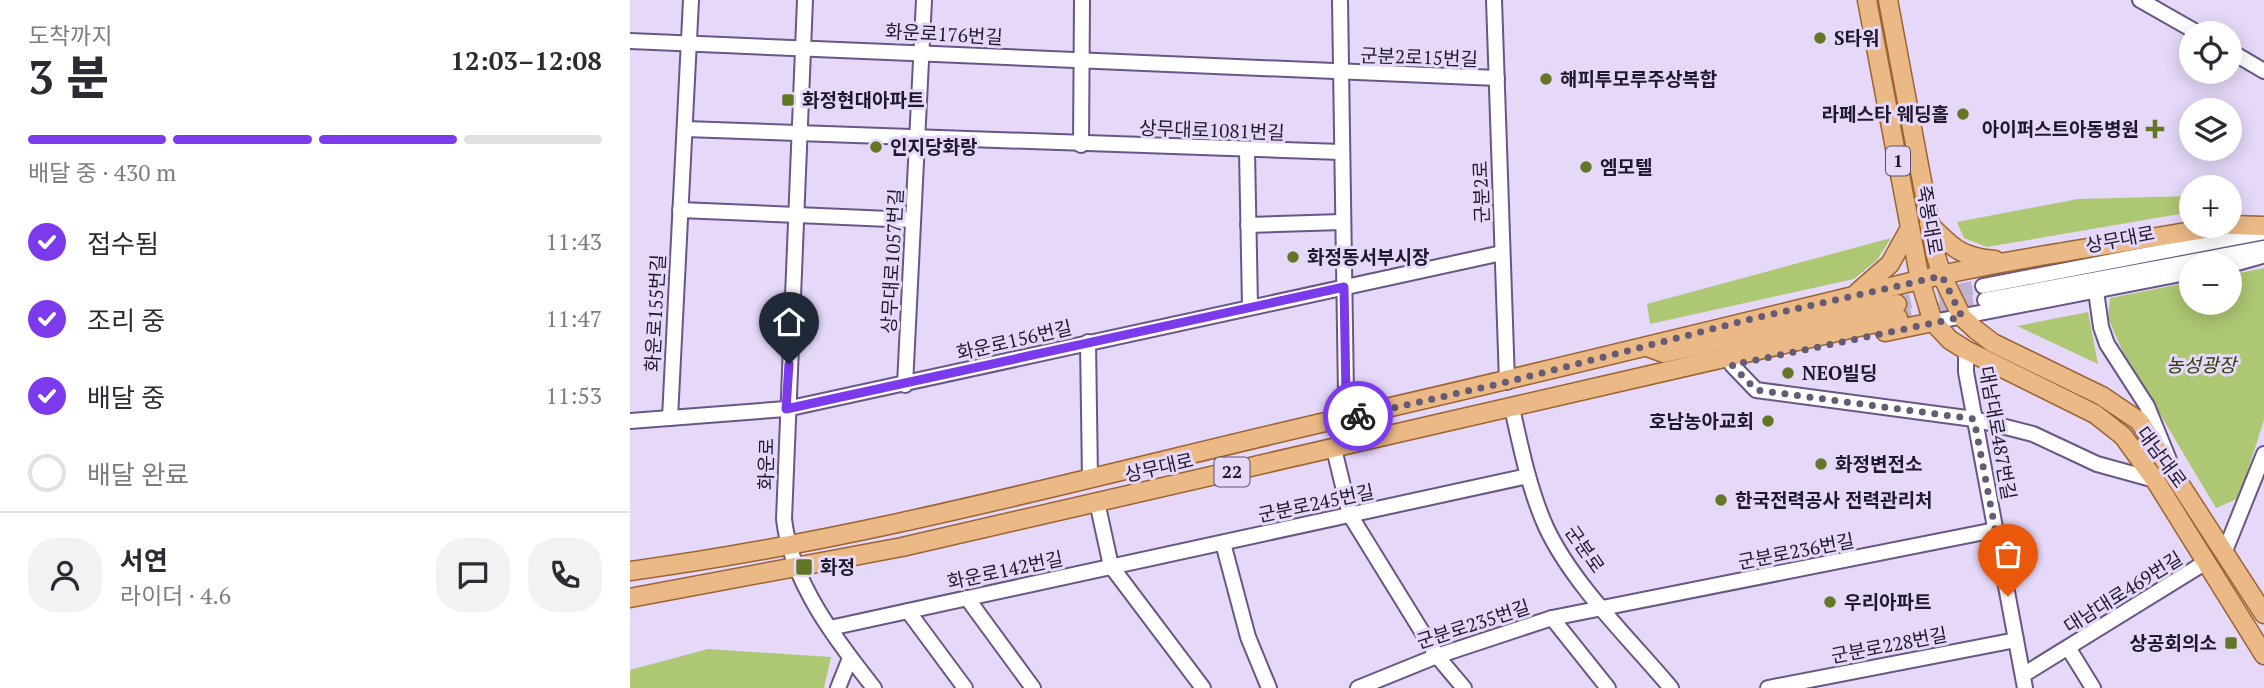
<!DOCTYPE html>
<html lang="ko">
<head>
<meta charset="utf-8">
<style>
  body { margin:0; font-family:"PT Serif","Noto Sans KR",serif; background:#f2f2f3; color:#2b2b33; height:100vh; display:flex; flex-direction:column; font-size:26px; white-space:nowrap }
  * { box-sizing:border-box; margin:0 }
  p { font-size:23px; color:#7c7c81 }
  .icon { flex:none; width:38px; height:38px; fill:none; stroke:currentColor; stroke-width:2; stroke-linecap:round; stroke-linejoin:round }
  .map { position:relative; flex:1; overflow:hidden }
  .sheet { display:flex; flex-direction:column; background:#fff; width:630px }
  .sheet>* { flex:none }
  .fabs { position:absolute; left:1549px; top:21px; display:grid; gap:14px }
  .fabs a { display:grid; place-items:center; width:63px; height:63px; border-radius:50%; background:#fff; box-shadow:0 4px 18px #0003; font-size:35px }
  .pin { position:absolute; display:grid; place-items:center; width:60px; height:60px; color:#fff; margin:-72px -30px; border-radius:50% 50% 50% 0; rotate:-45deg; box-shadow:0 0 7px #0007 }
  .pin .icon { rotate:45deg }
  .courier { position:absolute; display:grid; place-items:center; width:70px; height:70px; margin:-35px; border:5px solid #7c3aed; border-radius:50%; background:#fff; color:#222; box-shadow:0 2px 9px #0007 }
  .summary em { font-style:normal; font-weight:800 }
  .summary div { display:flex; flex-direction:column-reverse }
  .summary { display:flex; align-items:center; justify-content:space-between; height:119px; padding:0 28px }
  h1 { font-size:46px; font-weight:800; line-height:52px }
  .bar { display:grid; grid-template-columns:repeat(4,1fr); gap:10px 7px; align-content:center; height:84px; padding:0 28px }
  .bar i { height:9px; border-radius:5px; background:#e1e1e2 }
  .bar .active { background:#7c3aed }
  .bar p { grid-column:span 4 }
  .line { display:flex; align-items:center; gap:18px; padding:0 28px; border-top:2px solid #e1e1e2 }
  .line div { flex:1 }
  .round { display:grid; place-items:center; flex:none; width:74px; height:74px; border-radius:28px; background:#f2f2f3 }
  ol { padding:0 28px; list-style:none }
  li { display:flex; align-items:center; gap:21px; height:77px }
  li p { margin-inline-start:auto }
  li .icon { padding:7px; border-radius:50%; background:#7c3aed; color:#fff; stroke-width:4 }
  li:last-child { color:#7c7c81 }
  li i { width:38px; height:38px; border:4px solid #e1e1e2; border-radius:50% }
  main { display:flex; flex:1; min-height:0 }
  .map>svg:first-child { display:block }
</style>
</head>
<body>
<main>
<section class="sheet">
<div class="summary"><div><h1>3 분</h1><p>도착까지</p></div><em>12:03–12:08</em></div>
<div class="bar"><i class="active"></i><i class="active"></i><i class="active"></i><i></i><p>배달 중 · 430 m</p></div>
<ol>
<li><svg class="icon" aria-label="check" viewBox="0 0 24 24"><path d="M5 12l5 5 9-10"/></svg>접수됨<p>11:43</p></li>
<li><svg class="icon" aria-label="check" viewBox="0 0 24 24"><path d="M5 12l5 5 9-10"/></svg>조리 중<p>11:47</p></li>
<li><svg class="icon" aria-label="check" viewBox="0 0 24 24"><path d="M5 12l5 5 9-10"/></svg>배달 중<p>11:53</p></li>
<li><i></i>배달 완료</li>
</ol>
<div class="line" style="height:126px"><a class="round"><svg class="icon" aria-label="person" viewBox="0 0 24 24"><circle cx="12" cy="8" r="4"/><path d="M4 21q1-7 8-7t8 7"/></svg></a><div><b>서연</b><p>라이더 · 4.6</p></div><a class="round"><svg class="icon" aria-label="chat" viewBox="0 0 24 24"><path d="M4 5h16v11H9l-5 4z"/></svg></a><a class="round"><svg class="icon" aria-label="phone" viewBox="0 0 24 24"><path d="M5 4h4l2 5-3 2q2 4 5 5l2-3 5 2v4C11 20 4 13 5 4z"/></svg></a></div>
</section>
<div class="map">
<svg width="1634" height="688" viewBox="0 0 1634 688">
  <rect width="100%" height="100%" fill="#e5d8f9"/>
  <g fill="#aec773">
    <path d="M1561,196V212L1357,247L1334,238L1327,222L1448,199Z"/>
    <path d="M1261,238L1247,260L1224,279L1020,324L1017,304Z"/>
    <path d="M1634,268V420L1609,498L1586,508L1493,352L1478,318L1480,298L1561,282V303H1600V275Z"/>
    <path d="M1458,312L1468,364L1387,326Z"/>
    <path d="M78,649L201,657L194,688H0V670Z"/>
  </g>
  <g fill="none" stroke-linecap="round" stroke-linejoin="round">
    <g stroke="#beb2d0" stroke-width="14" stroke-dasharray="14 7" stroke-linecap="butt">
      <path d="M1267,304L1353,286"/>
      <path d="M1268,318L1355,300"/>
    </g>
    <defs>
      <g id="minor">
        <path d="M175,0L154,519C161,582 206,640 244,688"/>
        <path d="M710,0L716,395L722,417"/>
        <path d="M864,0L877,382"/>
        <path d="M1510,0L1568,33"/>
        <path d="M0,41L867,78"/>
        <path d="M1600,51L1634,71"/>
        <path d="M55,129L711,152"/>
        <path d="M451,145L452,0"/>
        <path d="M617,151L620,306"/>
        <path d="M50,210L283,220"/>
        <path d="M618,225L712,222"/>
        <path d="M1600,265L1632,256"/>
        <path d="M1353,286L1634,232"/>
        <path d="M1466,291L1471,327L1477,344L1517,406L1539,460"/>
        <path d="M1355,300L1634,248"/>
        <path d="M1303,322L1561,272"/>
        <path d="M458,342L460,479"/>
        <path d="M1336,350V372L1395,688"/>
        <path d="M1102,365L1126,390L1344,419L1403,434L1467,464L1525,480"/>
        <path d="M275,385L294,0"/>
        <path d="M882,408C891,448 899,489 916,527C943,585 1000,639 1041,688"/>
        <path d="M40,418L61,0"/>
        <path d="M0,421L156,409L872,253"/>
        <path d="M704,449L720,515L807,656L834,688"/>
        <path d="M467,502L481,566L573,688"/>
        <path d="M593,543L618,637L639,688"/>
        <path d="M1595,551L1634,454"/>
        <path d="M337,598L403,688"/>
        <path d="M278,611L335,688"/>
        <path d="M922,618L978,688"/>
        <path d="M200,628L898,476"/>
        <path d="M1439,649L1463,688"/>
        <path d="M1393,675L1576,562"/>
        <path d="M208,688L220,658"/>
        <path d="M728,688L807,656L922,618L1365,530"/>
        <path d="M1138,688L1386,640"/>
      </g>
      <g id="major">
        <path d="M1237,0L1290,280L1303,322L1320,340L1336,350L1465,414L1493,436L1525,480L1634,655"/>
        <path d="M1258,0L1306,256L1312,276L1332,317L1346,330L1363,343L1472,396L1509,421L1634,614"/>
        <path d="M1299,224C1322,247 1330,257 1365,260"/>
        <path d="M1600,225L1634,226"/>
        <path d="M1228,292L1260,264L1280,228"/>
        <path d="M1255,332L1303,322"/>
        <path d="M1020,348L1034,353L1267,304"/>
        <path d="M0,571C254,537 502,465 752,409C930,368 1108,324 1285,281C1386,257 1490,244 1592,226"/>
        <path d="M0,598L272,547L1268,318"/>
      </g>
    </defs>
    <use href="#minor" stroke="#6a5686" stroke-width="18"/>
    <use href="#major" stroke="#9c6332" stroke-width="21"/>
    <use href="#minor" stroke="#fff" stroke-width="14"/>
    <use href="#major" stroke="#ebb986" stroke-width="18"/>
  </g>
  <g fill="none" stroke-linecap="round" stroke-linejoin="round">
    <path stroke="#655b74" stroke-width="7" stroke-dasharray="0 12.6" d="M728,416L877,382L1121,319L1312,276L1332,317L1102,365L1126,390L1344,419L1378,596"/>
    <path stroke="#7c3aed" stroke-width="9" d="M159,364L156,409L714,287L716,395L723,417L728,416"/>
  </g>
  <g fill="#627626" stroke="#e5d8f9" stroke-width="2.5">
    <circle cx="1190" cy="38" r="7"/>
    <circle cx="916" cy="79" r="7"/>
    <rect x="151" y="93" width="14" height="14" rx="3.5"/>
    <circle cx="1333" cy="114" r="7"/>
    <path d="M1521.5 118.5h7v7h7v7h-7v7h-7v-7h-7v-7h7z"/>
    <circle cx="246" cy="147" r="7"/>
    <circle cx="956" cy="167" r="7"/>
    <circle cx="663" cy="257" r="7"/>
    <circle cx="1158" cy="373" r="7"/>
    <circle cx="1138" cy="421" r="7"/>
    <circle cx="1191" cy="464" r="7"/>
    <circle cx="1091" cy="500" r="7"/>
    <rect x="165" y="558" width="18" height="18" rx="3.5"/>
    <circle cx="1200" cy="602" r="7"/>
    <rect x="1594" y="636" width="14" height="14" rx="3.5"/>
  </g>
  <g text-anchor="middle" stroke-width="6" stroke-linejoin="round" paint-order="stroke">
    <g fill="#e5d8f9" stroke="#5b526a" stroke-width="2">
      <rect x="1256" y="146.5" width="24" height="29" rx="5"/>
      <rect x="584.5" y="457.5" width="35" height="29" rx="5"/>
    </g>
    <g font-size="18" font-weight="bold" fill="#20182c">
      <text x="1268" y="167">1</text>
      <text x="602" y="478">22</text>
    </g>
    <g font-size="19" fill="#20182c" stroke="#e5d8f9">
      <text transform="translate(314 34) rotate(3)" y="7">화운로176번길</text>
      <text transform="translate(789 57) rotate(2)" y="7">군분2로15번길</text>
      <text transform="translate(582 130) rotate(2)" y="7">상무대로1081번길</text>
      <text transform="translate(851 192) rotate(-92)" y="7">군분2로</text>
      <text transform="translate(1300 220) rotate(80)" y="7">죽봉대로</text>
      <text transform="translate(1490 239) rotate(-11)" y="7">상무대로</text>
      <text transform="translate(262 261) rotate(-87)" y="7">상무대로1057번길</text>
      <text transform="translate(25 313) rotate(-87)" y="7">화운로155번길</text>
      <text transform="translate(384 340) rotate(-13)" y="7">화운로156번길</text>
      <text transform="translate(1368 433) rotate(80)" y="7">대남대로487번길</text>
      <text transform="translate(1532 457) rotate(54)" y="7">대남대로</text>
      <text transform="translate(136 464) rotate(-89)" y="7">화운로</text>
      <text transform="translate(529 467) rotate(-13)" y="7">상무대로</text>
      <text transform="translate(686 503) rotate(-12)" y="7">군분로245번길</text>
      <text transform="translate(955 549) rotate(55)" y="7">군분로</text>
      <text transform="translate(1166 551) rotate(-11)" y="7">군분로236번길</text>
      <text transform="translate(375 570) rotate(-12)" y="7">화운로142번길</text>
      <text transform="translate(1493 592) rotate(-32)" y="7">대남대로469번길</text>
      <text transform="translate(843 624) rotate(-18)" y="7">군분로235번길</text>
      <text transform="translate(1259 645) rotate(-11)" y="7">군분로228번길</text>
    </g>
    <g font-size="19" font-weight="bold" fill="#20182c" stroke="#e5d8f9" text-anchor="start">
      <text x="1204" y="45">S타워</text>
      <text x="930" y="86">해피투모루주상복합</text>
      <text x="172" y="107">화정현대아파트</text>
      <text x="1319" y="121" text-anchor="end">라페스타 웨딩홀</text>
      <text x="1509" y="136" text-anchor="end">아이퍼스트아동병원</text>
      <text x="260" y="154">인지당화랑</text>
      <text x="970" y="174">엠모텔</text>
      <text x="677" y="264">화정동서부시장</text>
      <text x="1172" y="380">NEO빌딩</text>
      <text x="1124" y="428" text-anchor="end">호남농아교회</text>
      <text x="1205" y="471">화정변전소</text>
      <text x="1105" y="507">한국전력공사 전력관리처</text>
      <text x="190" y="574">화정</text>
      <text x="1214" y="609">우리아파트</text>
      <text x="1587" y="650" text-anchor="end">상공회의소</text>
    </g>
    <g font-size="19" font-style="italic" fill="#303d05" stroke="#e5d8f9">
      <text x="1571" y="372">농성광장</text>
    </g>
  </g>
</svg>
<div class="fabs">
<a><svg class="icon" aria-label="locate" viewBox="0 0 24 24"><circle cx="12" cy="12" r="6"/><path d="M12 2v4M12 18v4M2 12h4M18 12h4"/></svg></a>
<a><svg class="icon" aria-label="layers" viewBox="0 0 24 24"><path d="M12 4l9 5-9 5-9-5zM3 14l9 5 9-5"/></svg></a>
<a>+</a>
<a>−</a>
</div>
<div class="pin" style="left:1378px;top:596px;background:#ea580c"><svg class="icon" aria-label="bag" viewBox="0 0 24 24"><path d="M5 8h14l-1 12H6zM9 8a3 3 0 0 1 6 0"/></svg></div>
<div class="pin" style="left:159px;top:364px;background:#1f2937"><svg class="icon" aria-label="home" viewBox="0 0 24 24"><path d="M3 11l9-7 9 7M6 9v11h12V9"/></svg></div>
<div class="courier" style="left:728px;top:416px"><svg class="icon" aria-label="bike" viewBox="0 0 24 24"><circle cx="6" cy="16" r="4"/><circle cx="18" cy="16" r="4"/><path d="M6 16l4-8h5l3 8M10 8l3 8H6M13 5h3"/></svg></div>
</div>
</main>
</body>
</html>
